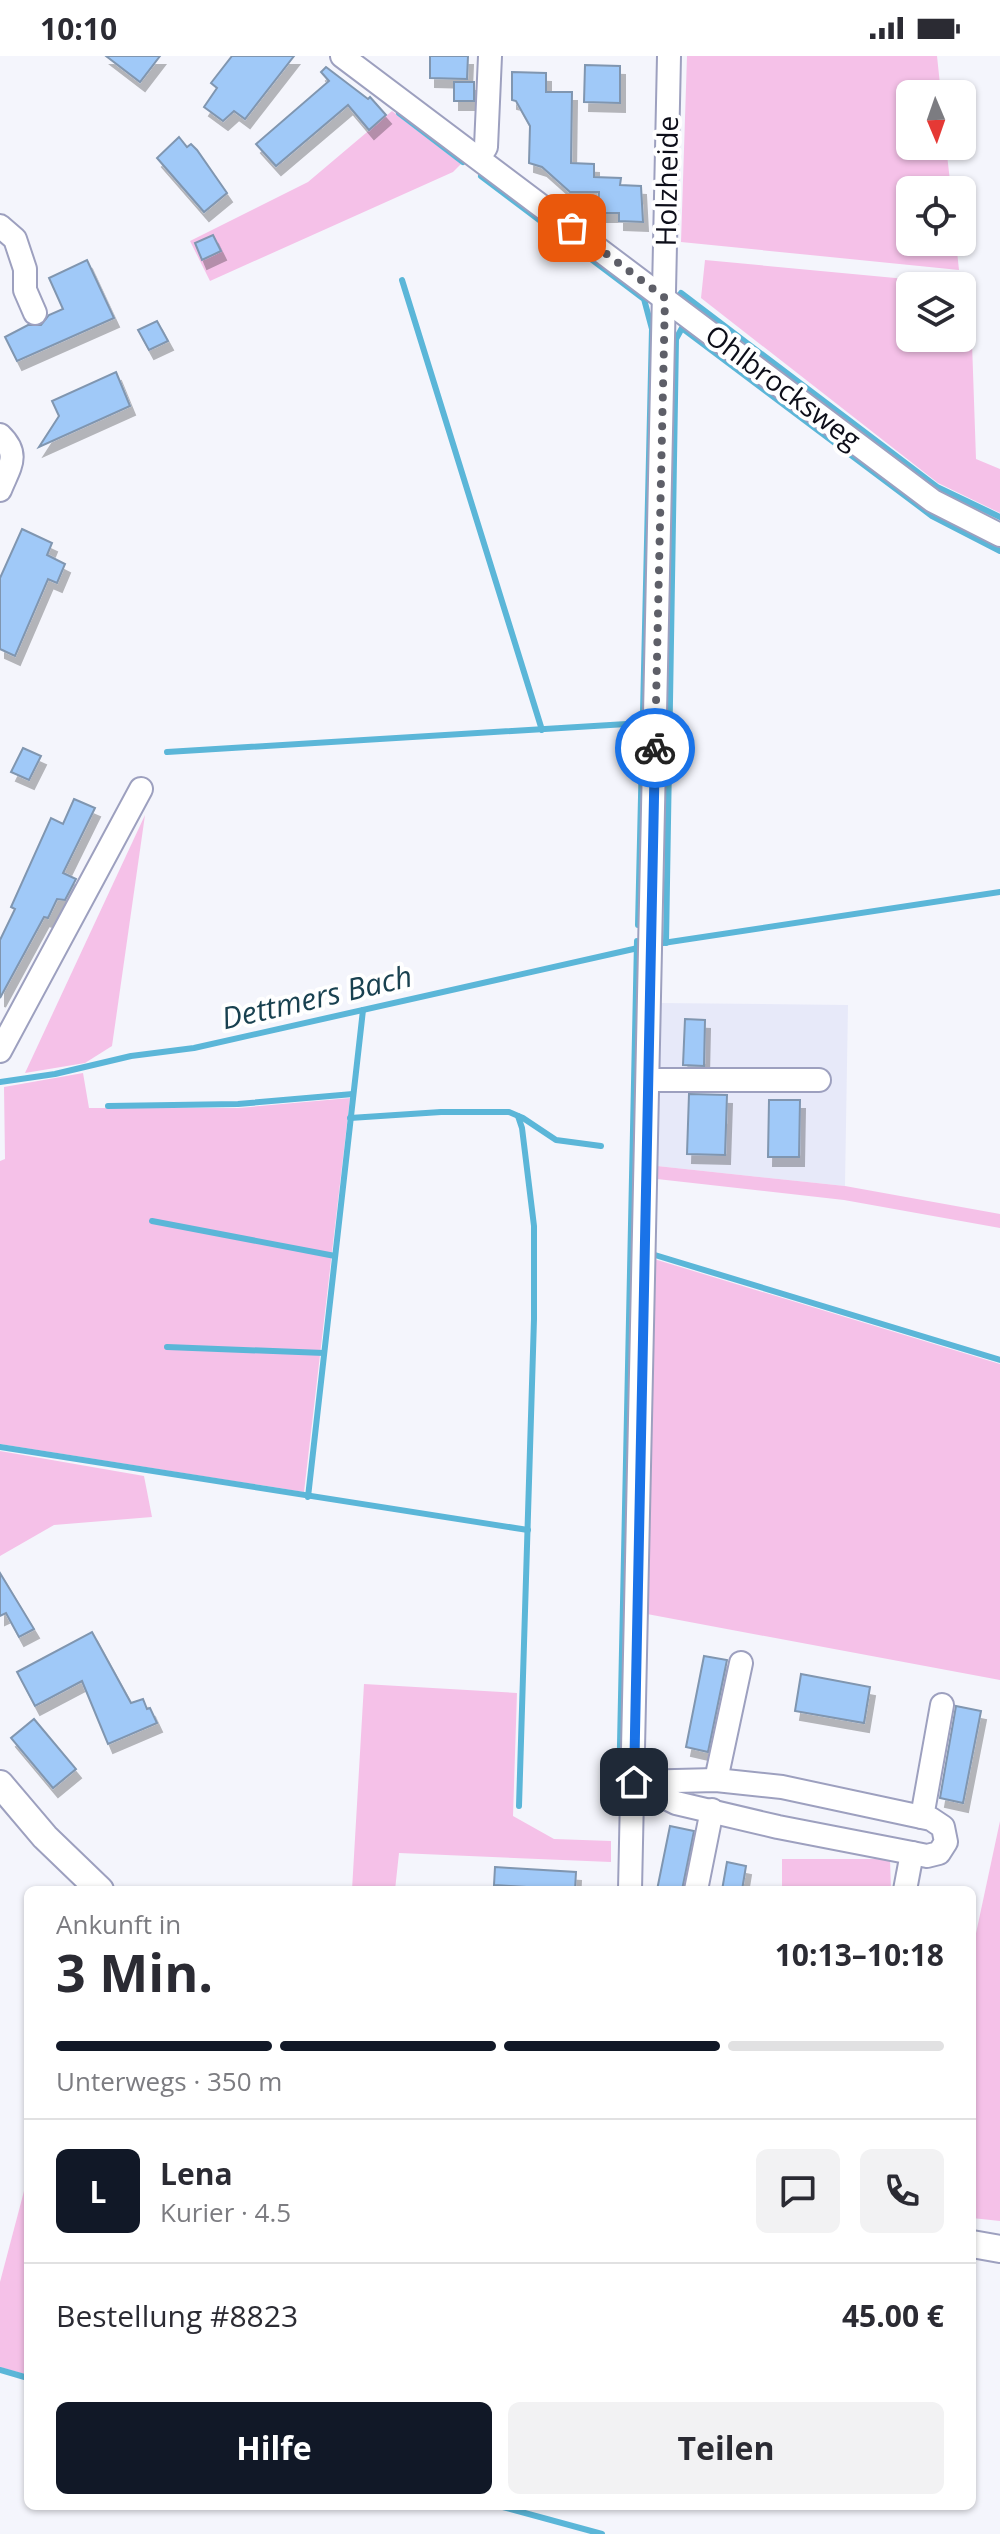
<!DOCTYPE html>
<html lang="de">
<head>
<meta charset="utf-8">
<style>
  body { margin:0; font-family:"Open Sans",sans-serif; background:#f2f2f3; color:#2b2b33; height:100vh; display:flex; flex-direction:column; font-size:30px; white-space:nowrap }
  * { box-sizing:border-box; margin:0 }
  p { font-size:26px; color:#7c7c81 }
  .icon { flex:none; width:44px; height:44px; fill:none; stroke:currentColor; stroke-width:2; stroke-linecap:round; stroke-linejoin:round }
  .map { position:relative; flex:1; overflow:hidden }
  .details { position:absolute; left:24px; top:1830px; width:952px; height:624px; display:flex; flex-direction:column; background:#fff; border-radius:12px; box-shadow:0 2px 6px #0004 }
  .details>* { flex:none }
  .needle { width:52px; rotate:178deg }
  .buttons { position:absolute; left:896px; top:24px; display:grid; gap:16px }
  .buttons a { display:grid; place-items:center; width:80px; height:80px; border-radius:12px; background:#fff; box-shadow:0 2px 6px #0004; font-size:40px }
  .pin { position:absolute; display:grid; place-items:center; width:68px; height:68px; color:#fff; margin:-34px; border-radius:16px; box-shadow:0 4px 12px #0006 }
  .courier { position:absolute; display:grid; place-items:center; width:80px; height:80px; margin:-40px; border:6px solid #1a73e8; border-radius:50%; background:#fff; color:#222; box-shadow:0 2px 10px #0007 }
  .overview em { font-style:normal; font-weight:700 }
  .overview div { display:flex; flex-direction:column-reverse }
  .overview { display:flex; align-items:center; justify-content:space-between; height:136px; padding:0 32px }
  h1 { font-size:52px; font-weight:700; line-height:60px }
  .bar { display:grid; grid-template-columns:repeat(4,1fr); gap:12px 8px; align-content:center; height:96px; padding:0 32px }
  .bar i { height:10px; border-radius:6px; background:#e1e1e2 }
  .bar .active { background:#111827 }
  .bar p { grid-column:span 4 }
  .line { display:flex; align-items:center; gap:20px; padding:0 32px; border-top:2px solid #e1e1e2 }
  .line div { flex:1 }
  .round { display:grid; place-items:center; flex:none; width:84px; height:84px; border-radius:12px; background:#f2f2f3 }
  .button { display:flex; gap:16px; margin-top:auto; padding:16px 32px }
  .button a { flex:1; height:92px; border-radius:12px; background:#111827; color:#fff; font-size:32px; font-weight:700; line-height:92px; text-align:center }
  .button a+a { background:#f2f2f3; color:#2b2b33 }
  .status { display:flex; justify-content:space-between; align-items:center; height:56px; padding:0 40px; background:#fff; direction:ltr }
  .status svg { height:22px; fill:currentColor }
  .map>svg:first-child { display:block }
</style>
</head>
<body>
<div class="status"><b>10:10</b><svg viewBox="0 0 49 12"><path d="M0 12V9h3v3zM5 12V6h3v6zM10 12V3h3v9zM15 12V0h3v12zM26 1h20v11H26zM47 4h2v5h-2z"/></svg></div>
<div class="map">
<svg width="1000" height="2478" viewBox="0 0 1000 2478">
  <defs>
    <filter id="shadow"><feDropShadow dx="5" dy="9" stdDeviation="0" flood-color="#0004"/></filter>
  </defs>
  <rect width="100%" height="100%" fill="#f4f5fc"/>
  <path fill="#e7e9f9" d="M660,947L848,949L845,1130L657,1110Z"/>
  <g fill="#f5c1e8" fill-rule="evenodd">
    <path d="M687,0H937L941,38H910V90H946L951,134H910V186H956L959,214L681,186Z"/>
    <path d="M392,55L461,108L453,116L210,225L190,185L308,126Z"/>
    <path d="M705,204L970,229L976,403L1000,413V457L938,427L701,242ZM910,230H962V282H910Z"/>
    <path d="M145,759L112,990L85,1007L25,1017Z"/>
    <path d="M83,1017L89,1052H238L350,1042L304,1436L0,1388V1105L5,1103L4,1031Z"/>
    <path d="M657,1110L845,1130L1000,1158V1172L844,1144L657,1123Z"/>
    <path d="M654,1203L1000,1308V1624L647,1558Z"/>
    <path d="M0,1395L144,1420L152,1461L54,1469L0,1500Z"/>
    <path d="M364,1628L517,1637L513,1760L554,1783L611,1785V1806L399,1797L395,1834H352Z"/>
    <path d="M1000,1765V2165L972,2162V1896Z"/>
    <path d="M782,1803H890L891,1834H782Z"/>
    <path d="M28,2120V2319L0,2311V2226Z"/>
  </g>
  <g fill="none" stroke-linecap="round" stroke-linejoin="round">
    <g stroke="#5bb6d8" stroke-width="6">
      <path d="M399,57L463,106"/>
      <path d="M481,120L644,243L652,273L638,869"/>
      <path d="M402,224L542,674"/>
      <path d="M681,237L937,431L1000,461"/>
      <path d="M167,696L643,667"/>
      <path d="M663,887L1000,836"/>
      <path d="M666,887L676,283L682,272L932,460L1000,495"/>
      <path d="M0,1026L55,1018L131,1000L194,992L638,892"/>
      <path d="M108,1050L238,1048L353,1038"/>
      <path d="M518,1060L522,1072L534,1170V1263L519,1750"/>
      <path d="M350,1062L441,1056H509L523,1062L556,1084L601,1090"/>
      <path d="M152,1165L335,1200"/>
      <path d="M655,1199L1000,1304"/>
      <path d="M167,1291L324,1297"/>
      <path d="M0,1391L528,1474"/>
      <path d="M308,1441L363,954"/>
      <path d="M619,1736L637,885"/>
      <path d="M0,2314L28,2322"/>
      <path d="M499,2450L602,2478"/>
    </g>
  </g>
  <g fill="#a0c9f8" stroke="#8096b0" stroke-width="2" filter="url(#shadow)">
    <path d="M106,0H160L140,26Z"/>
    <path d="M232,0H294L245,63L234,55L223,65L204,51L217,32L211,27Z"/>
    <path d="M430,0H468L467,23L430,22Z"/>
    <path d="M585,9L620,10V47L584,46Z"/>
    <path d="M326,11L368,43L370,41L386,59L369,74L348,49L276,110L256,88L329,25L321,16Z"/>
    <path d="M512,16L546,17V36H572L571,107L594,108V121L621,122L620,129L641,130L643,166L619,165V157H598L599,136H570L542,111L529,107L530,70L516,45L512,44Z"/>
    <rect x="454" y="26" width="20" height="19"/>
    <path d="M179,81L187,91L191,88L197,94L227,137L204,156L157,102Z"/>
    <path d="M213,179L221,195L202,204L195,187Z"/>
    <path d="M87,204L114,262L17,305L5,281L28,269H41L49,259L63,253L49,222Z"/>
    <path d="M157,265L168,285L149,294L138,274Z"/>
    <path d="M116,316L130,350L39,391L59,360L52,345Z"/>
    <path d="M22,473L52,487L47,499L65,508L57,527L48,523L15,600L0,593V522Z"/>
    <path d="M23,692L41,700L29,724L11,716Z"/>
    <path d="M74,743L95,752L63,817L76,823L65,844L57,843L48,862L44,861L0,942V884L15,853L11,851L51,762L63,768Z"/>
    <path d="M685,963L705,964L704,1010L683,1009Z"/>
    <path d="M689,1038L727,1039L725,1099L687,1098Z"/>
    <path d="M769,1044H800L799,1101H768Z"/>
    <path d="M0,1517L34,1573L19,1581L6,1557L0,1560Z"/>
    <path d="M92,1576L131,1647L143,1643L147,1653L150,1652L157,1667L108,1688L82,1625L35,1650L17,1616Z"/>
    <path d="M704,1600L727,1604L708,1696L686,1691Z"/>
    <path d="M801,1618L870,1631L864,1667L795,1655Z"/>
    <path d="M956,1650L981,1655L963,1747L940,1742Z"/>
    <path d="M34,1663L76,1713L53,1732L11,1682Z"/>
    <path d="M670,1770L694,1775L682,1834H657Z"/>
    <path d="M727,1806L746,1810L742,1834H722Z"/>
    <path d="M495,1811L576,1816L575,1834L494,1829Z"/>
  </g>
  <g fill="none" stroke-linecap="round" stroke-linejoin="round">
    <defs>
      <g id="minor">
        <path d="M342,0L933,445L1000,479"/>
        <path d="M479,102L486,91L490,0"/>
        <path d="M0,170L15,183L25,213V234L35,257"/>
        <path d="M0,379C21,399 9,411 0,434"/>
        <path d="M0,995L141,733"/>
        <path d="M649,1024H819"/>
        <path d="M716,1724L782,1731L931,1763L943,1771L946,1786L939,1797L927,1800L912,1797L778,1771L676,1747L634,1726Z"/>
        <path d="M716,1724L741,1607"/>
        <path d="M922,1761L942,1649"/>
        <path d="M630,1834L669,0"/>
        <path d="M696,1834L712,1754"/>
        <path d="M905,1834L912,1797"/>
      </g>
      <g id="major">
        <path d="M0,1728L45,1781L100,1834"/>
        <path d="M972,2188L1000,2193"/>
      </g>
    </defs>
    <use href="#minor" stroke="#9da0bf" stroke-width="26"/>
    <use href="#major" stroke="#9da0bf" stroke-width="30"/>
    <use href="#minor" stroke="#fff" stroke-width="22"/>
    <use href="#major" stroke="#fff" stroke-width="26"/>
  </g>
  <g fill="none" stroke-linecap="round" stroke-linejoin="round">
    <path stroke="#5e5f68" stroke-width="8" stroke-dasharray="0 14.4" d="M572,172L665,242L655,692"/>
    <path stroke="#1a73e8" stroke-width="10" d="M634,1726L655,692"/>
  </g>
  <g text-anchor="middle" stroke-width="8" stroke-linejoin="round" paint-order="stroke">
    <g font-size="28" fill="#0d0e19" stroke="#fff">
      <text transform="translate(667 125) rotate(-89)" y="10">Holzheide</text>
      <text transform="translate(783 331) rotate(37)" y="10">Ohlbrocksweg</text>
    </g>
    <g font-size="30" font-style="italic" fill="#194150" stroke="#fff">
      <text transform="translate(317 942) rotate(-13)" y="10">Dettmers Bach</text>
    </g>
  </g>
</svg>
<div class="buttons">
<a><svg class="needle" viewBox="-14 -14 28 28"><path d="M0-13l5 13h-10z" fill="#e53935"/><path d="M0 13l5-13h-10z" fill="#7c7c81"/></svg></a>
<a><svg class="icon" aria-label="locate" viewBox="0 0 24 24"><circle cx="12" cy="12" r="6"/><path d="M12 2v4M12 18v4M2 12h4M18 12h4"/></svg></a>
<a><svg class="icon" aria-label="layers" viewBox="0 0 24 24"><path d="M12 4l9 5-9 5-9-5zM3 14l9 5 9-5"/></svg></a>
</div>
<div class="pin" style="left:572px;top:172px;background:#ea580c"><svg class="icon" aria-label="bag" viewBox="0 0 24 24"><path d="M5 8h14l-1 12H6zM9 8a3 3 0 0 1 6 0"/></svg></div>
<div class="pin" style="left:634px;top:1726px;background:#1f2937"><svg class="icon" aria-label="home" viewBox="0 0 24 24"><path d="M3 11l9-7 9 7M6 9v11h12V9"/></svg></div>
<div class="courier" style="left:655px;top:692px"><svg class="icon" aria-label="bike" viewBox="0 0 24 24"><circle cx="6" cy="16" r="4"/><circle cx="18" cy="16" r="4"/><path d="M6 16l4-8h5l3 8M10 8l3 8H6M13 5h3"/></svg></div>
<section class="details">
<div class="overview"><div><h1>3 Min.</h1><p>Ankunft in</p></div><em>10:13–10:18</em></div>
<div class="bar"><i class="active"></i><i class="active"></i><i class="active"></i><i></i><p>Unterwegs · 350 m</p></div>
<div class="line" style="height:144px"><b class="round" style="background:#111827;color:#fff">L</b><div><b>Lena</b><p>Kurier · 4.5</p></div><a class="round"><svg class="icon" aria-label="chat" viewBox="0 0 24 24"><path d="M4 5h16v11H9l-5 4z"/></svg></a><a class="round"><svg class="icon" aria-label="phone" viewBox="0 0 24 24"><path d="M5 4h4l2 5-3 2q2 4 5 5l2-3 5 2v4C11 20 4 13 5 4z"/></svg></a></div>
<div class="line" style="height:104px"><div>Bestellung #8823</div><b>45.00 €</b></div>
<div class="button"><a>Hilfe</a><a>Teilen</a></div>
</section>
</div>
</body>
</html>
